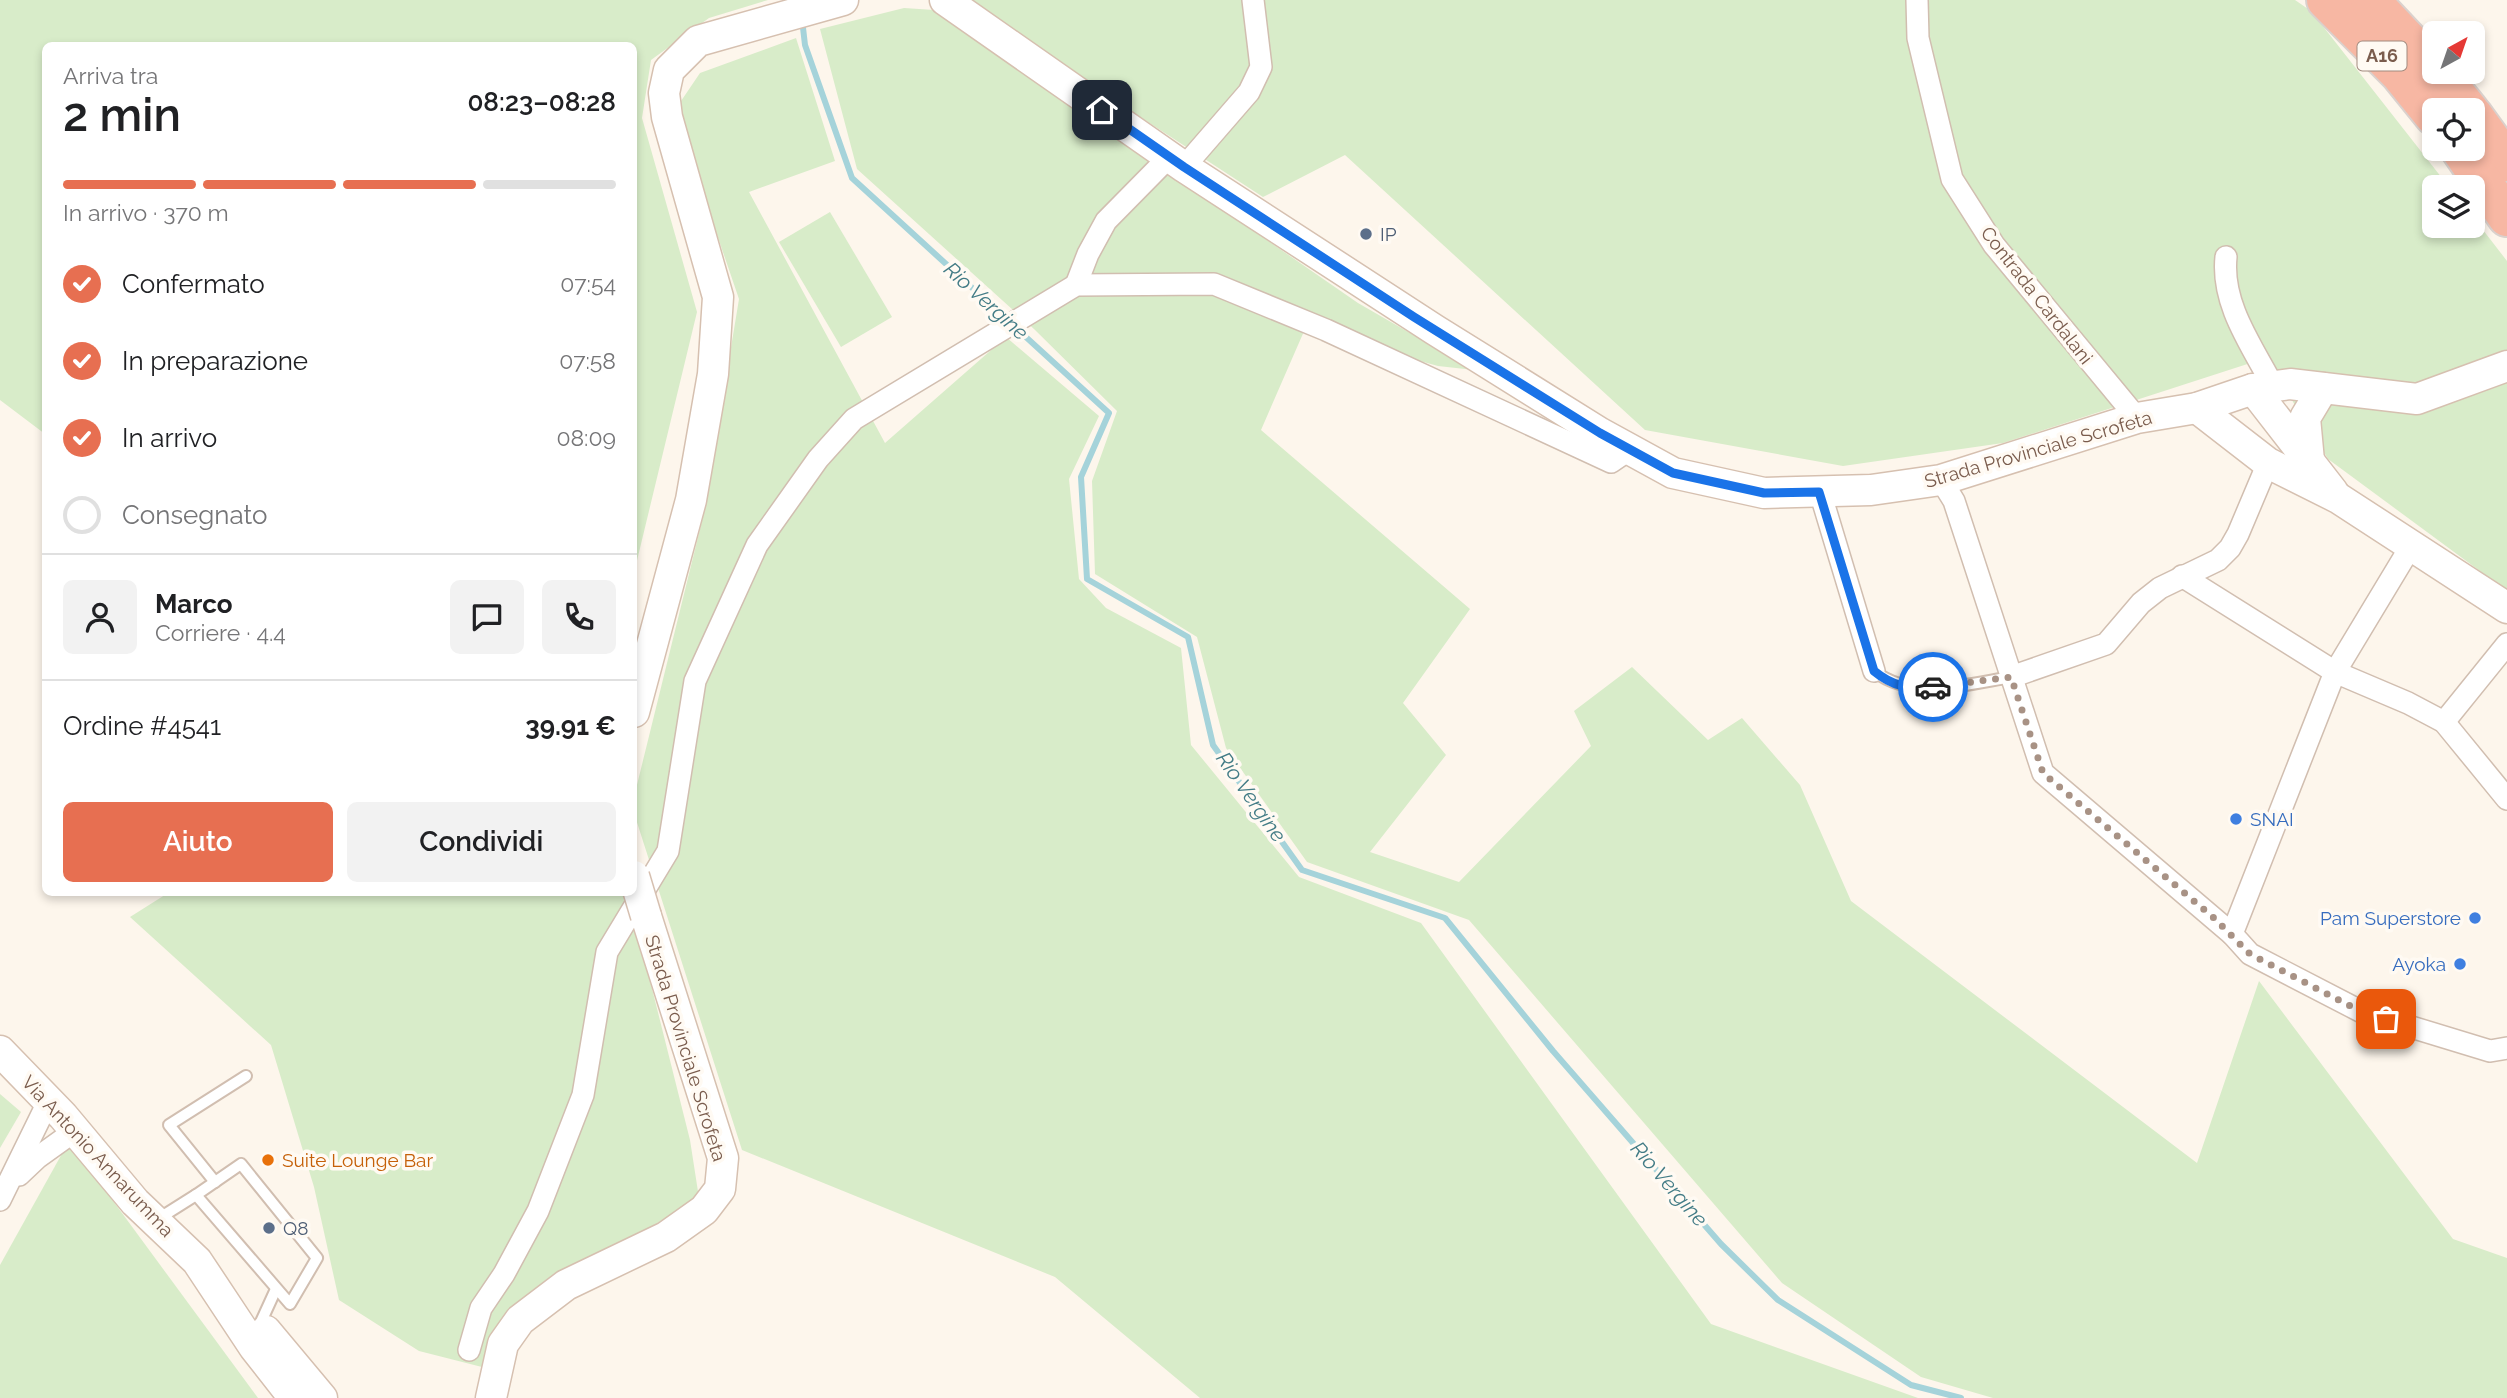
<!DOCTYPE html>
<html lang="it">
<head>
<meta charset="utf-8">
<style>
  body { margin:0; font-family:Raleway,sans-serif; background:#f2f2f2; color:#202124; height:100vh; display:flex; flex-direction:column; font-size:26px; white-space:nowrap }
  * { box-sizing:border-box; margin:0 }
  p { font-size:23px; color:#757577 }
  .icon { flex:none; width:38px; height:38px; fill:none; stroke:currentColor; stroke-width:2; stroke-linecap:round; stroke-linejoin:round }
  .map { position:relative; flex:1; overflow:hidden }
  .panel { position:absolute; left:42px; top:42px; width:595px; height:854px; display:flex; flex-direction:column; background:#fff; border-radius:10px; box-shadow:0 4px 10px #0003 }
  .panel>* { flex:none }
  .needle { width:46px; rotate:40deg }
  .controls { position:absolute; left:2422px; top:21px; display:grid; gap:14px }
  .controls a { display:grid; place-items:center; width:63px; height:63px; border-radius:10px; background:#fff; box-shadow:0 4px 10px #0003; font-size:35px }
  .pin { position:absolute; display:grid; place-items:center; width:60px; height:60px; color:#fff; margin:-30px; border-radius:14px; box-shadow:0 4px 10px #0006 }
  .courier { position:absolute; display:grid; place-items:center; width:70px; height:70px; margin:-35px; border:5px solid #1a73e8; border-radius:50%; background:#fff; color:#222; box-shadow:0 2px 9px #0007 }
  .head em { font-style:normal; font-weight:600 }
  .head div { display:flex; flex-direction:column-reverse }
  .head { display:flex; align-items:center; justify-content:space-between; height:119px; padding:0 21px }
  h1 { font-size:46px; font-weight:600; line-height:52px }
  .bar { display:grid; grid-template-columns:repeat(4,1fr); gap:10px 7px; align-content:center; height:84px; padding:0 21px }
  .bar i { height:9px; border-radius:5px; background:#e0e0e0 }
  .bar .current { background:#e76f51 }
  .bar p { grid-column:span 4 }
  .line { display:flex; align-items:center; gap:18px; padding:0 21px; border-top:2px solid #e0e0e0 }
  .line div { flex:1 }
  .round { display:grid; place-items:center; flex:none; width:74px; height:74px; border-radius:10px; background:#f2f2f2 }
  ol { padding:0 21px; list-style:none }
  li { display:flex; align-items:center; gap:21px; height:77px }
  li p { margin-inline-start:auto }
  li .icon { padding:7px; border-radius:50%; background:#e76f51; color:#fff; stroke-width:4 }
  li:last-child { color:#757577 }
  li i { width:38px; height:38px; border:4px solid #e0e0e0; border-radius:50% }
  .cta { display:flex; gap:14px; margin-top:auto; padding:14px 21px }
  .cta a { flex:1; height:80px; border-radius:10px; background:#e76f51; color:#fff; font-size:28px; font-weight:600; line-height:80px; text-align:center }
  .cta a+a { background:#f2f2f2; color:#202124 }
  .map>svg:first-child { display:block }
</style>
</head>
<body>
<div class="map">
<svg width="2507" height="1398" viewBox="0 0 2507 1398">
  <rect width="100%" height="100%" fill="#fdf6ec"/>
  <g fill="#d8ecc9">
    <path d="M0,0H768L709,18L651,60L642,118L697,312L634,573V46H46L45,434L0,400Z"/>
    <path d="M961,0H2295L2311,11L2449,187H2434V226H2473V217L2507,261V591L2328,459L2266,358L2003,443L1843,466L1645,430L1345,155L1263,197Z"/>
    <path d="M904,8L934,10L1358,303L1474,370L1438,366L1305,329L1261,430L1470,609L1403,703L1446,755L1370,852L1459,882L1591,746L1574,711L1632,667L1708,740L1742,718L1800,785L1851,901L2197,1163L2259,981L2453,1239L2507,1258V1398H1993L1921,1377L1782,1283L1469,920L1307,862L1226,748L1197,637L1095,574L1092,481L1117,411L1034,329L857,169L820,29Z"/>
    <path d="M796,38L835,161L749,192L885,443L1006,337L1099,416L1069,479L1079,579L1106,608L1181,648L1191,745L1299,877L1421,923L1711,1324L1918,1398H1200L1055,1277L742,1150L634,813V797L703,517L739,299L710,214L679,104L700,73Z"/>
    <path d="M830,212L892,317L841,347L779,242Z"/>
    <path d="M168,893H628L690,1140L699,1198L530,1299L482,1367L419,1351L339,1300L314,1187L271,1045L130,917Z"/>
    <path d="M0,1094L21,1112L0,1148Z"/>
    <path d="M69,1141L258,1398H0V1265Z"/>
  </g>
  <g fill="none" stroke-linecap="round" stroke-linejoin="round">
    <path stroke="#a5d3da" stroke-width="6" d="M802,19L805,45L852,178L1109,413L1081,477L1087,579L1188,637L1213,745L1302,870L1445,918L1553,1051L1721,1244L1778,1300L1911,1385L1961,1398"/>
    <defs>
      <g id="lane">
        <path d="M1874,671C1912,701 1968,684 2011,677"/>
        <path d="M241,1164L317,1258L290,1304L196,1195Z"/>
        <path d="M215,1182L169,1125L246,1076"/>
        <path d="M158,1219L196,1195"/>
        <path d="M260,1324L276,1289"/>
      </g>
      <g id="street">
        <path d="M1917,0L1918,38L1952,179L1994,245L2137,418"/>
        <path d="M1184,167L1249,92L1261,67L1253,0"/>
        <path d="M2226,257C2221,304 2252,346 2273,386"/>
        <path d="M1076,285L1088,254L1106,221L1169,157"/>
        <path d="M1941,480L1954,501L2043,773L2232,934L2335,672L2411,546"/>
        <path d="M1820,492L1874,671"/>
        <path d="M2182,576L2335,672L2408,703L2444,722L2507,799"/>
        <path d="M2011,677L2106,644L2141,603L2160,588L2218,560L2230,548L2238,534L2268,463"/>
        <path d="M2444,722L2507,644"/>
        <path d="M2232,934L2250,954L2362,1012L2490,1051L2507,1048"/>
        <path d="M19,1175L37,1158L76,1130"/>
        <path d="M0,1200L49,1100"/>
        <path d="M469,1350L481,1308L504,1274L538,1211L583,1095L607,952L668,851L695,681L757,545L818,459L854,419L1076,285L1214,284L1326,330L1611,462L1630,449"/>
      </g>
      <g id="secondary">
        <path d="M945,0L1184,167L1435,330L1600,433L1673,473L1764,493L1871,490L1941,480L2137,418L2197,408L2253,389L2290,384L2417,399L2507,366"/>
        <path d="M2253,389L2333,492"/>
        <path d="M2197,408L2268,463L2338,498L2507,608"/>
        <path d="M2309,461L2305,418L2323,388"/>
        <path d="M634,712L691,500L713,374L718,297L667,117L664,93L669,70L698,41L843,0"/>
        <path d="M0,1051L63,1116L135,1202L197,1261L254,1347L294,1398"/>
        <path d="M266,1331L322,1398"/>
        <path d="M491,1398L503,1344L520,1320L566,1285L666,1237L704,1210L720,1189L723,1158L646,916"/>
      </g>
      <g id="highway">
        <path d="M2326,0L2400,74L2434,116"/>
        <path d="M2370,0L2434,68"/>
        <path d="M2438,72L2469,110"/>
        <path d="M2473,115L2507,162"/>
        <path d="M2460,149L2507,217"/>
      </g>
    </defs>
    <use href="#lane" stroke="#d1beb0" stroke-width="14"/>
    <use href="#street" stroke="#d1beb0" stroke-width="24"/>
    <use href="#secondary" stroke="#d6c0b0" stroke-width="33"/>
    <use href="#highway" stroke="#dad1cd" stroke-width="42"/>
    <use href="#lane" stroke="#fff" stroke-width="10"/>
    <use href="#street" stroke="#fff" stroke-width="21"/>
    <use href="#secondary" stroke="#fff" stroke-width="30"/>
    <use href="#highway" stroke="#f7b7a3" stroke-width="38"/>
    <defs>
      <path id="secondary-bridge" d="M634,876L646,916"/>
    </defs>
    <use href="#secondary-bridge" stroke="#d6c0b0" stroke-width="33" stroke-linecap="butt"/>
    <use href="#secondary-bridge" stroke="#fff" stroke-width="30"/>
  </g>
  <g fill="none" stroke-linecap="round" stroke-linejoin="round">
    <path stroke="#a89285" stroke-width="7" stroke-dasharray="0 12.6" d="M1933,687L2011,677L2043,773L2214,918L2250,954L2362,1012L2386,1019"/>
    <path stroke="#1a73e8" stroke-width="9" d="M1102,110L1184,167L1414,317L1600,433L1673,473L1764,493L1819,492L1874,671C1892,686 1910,690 1933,687"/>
  </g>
  <g fill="#5c6f8a" stroke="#fffaf3" stroke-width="2.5">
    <circle cx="1366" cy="234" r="7"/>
    <circle cx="269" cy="1228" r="7"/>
  </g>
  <g fill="#3f7fe0" stroke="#fffaf3" stroke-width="2.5">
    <circle cx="2236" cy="819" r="7"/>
    <circle cx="2475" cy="918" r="7"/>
    <circle cx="2460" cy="964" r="7"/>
  </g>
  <circle fill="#e8710a" stroke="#fffaf3" stroke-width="2.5" cx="268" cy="1160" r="7"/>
  <g text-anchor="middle" stroke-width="7" stroke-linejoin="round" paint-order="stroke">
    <rect fill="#fffaf3" stroke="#a28b7f" stroke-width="2" x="2357.5" y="41.5" width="49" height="29" rx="5"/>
    <g font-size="18" font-weight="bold" fill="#7a5c4d">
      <text x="2382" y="62">A16</text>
    </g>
    <g font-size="19" fill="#4e5e75" stroke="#fffaf3" text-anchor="start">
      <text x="1380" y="241">IP</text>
      <text x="283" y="1235">Q8</text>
    </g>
    <g font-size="19" fill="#7a5c4d" stroke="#fffaf3">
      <text transform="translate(2037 295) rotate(52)" y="7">Contrada Cardalani</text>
      <text transform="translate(2038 449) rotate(-16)" y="7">Strada Provinciale Scrofeta</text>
      <text transform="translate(686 1048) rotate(73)" y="7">Strada Provinciale Scrofeta</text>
      <text transform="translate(98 1156) rotate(47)" y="7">Via Antonio Annarumma</text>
    </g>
    <g font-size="19" fill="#366cbe" stroke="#fffaf3" text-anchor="end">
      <text x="2250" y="826" text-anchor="start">SNAI</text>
      <text x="2461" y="925">Pam Superstore</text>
      <text x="2446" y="971">Ayoka</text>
    </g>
    <g font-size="19" fill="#c56008" stroke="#fffaf3" text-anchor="start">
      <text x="282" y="1167">Suite Lounge Bar</text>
    </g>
    <g font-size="21" font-style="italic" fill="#437c86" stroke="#fffaf3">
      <text transform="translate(986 301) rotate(42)" y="7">Rio Vergine</text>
      <text transform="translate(1251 797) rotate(55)" y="7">Rio Vergine</text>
      <text transform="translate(1669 1184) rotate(49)" y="7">Rio Vergine</text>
    </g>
  </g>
</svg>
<div class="controls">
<a><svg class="needle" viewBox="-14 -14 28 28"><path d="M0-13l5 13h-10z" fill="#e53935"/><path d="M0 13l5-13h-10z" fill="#757577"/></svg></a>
<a><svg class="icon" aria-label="locate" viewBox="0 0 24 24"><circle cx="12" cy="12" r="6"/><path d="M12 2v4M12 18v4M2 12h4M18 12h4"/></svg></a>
<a><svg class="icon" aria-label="layers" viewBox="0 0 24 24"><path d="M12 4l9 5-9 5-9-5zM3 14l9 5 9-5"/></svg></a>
</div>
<div class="pin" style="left:2386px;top:1019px;background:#ea580c"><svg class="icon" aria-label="bag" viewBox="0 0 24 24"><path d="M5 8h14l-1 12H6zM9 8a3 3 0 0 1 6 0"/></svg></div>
<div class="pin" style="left:1102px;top:110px;background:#1f2937"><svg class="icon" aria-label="home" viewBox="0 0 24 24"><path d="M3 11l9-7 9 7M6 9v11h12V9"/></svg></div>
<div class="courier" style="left:1933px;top:687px"><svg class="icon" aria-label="car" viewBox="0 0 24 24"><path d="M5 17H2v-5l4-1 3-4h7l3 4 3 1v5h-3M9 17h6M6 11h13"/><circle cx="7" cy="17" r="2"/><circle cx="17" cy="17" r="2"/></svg></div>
<section class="panel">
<div class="head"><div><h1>2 min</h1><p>Arriva tra</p></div><em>08:23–08:28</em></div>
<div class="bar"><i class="current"></i><i class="current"></i><i class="current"></i><i></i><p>In arrivo · 370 m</p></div>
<ol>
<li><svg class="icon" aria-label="check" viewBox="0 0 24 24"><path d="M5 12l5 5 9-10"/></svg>Confermato<p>07:54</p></li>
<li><svg class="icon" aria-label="check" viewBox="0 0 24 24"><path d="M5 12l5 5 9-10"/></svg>In preparazione<p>07:58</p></li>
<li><svg class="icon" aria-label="check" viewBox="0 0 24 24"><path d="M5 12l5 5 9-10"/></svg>In arrivo<p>08:09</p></li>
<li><i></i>Consegnato</li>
</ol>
<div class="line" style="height:126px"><a class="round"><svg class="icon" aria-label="person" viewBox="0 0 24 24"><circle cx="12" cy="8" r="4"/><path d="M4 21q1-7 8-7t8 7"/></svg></a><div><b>Marco</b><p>Corriere · 4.4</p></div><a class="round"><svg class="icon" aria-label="chat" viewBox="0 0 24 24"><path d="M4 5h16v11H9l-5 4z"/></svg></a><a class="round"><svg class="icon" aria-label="phone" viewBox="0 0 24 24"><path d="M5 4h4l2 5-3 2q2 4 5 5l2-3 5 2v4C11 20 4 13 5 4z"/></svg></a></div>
<div class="line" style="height:91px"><div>Ordine #4541</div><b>39.91 €</b></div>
<div class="cta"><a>Aiuto</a><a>Condividi</a></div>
</section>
</div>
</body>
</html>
